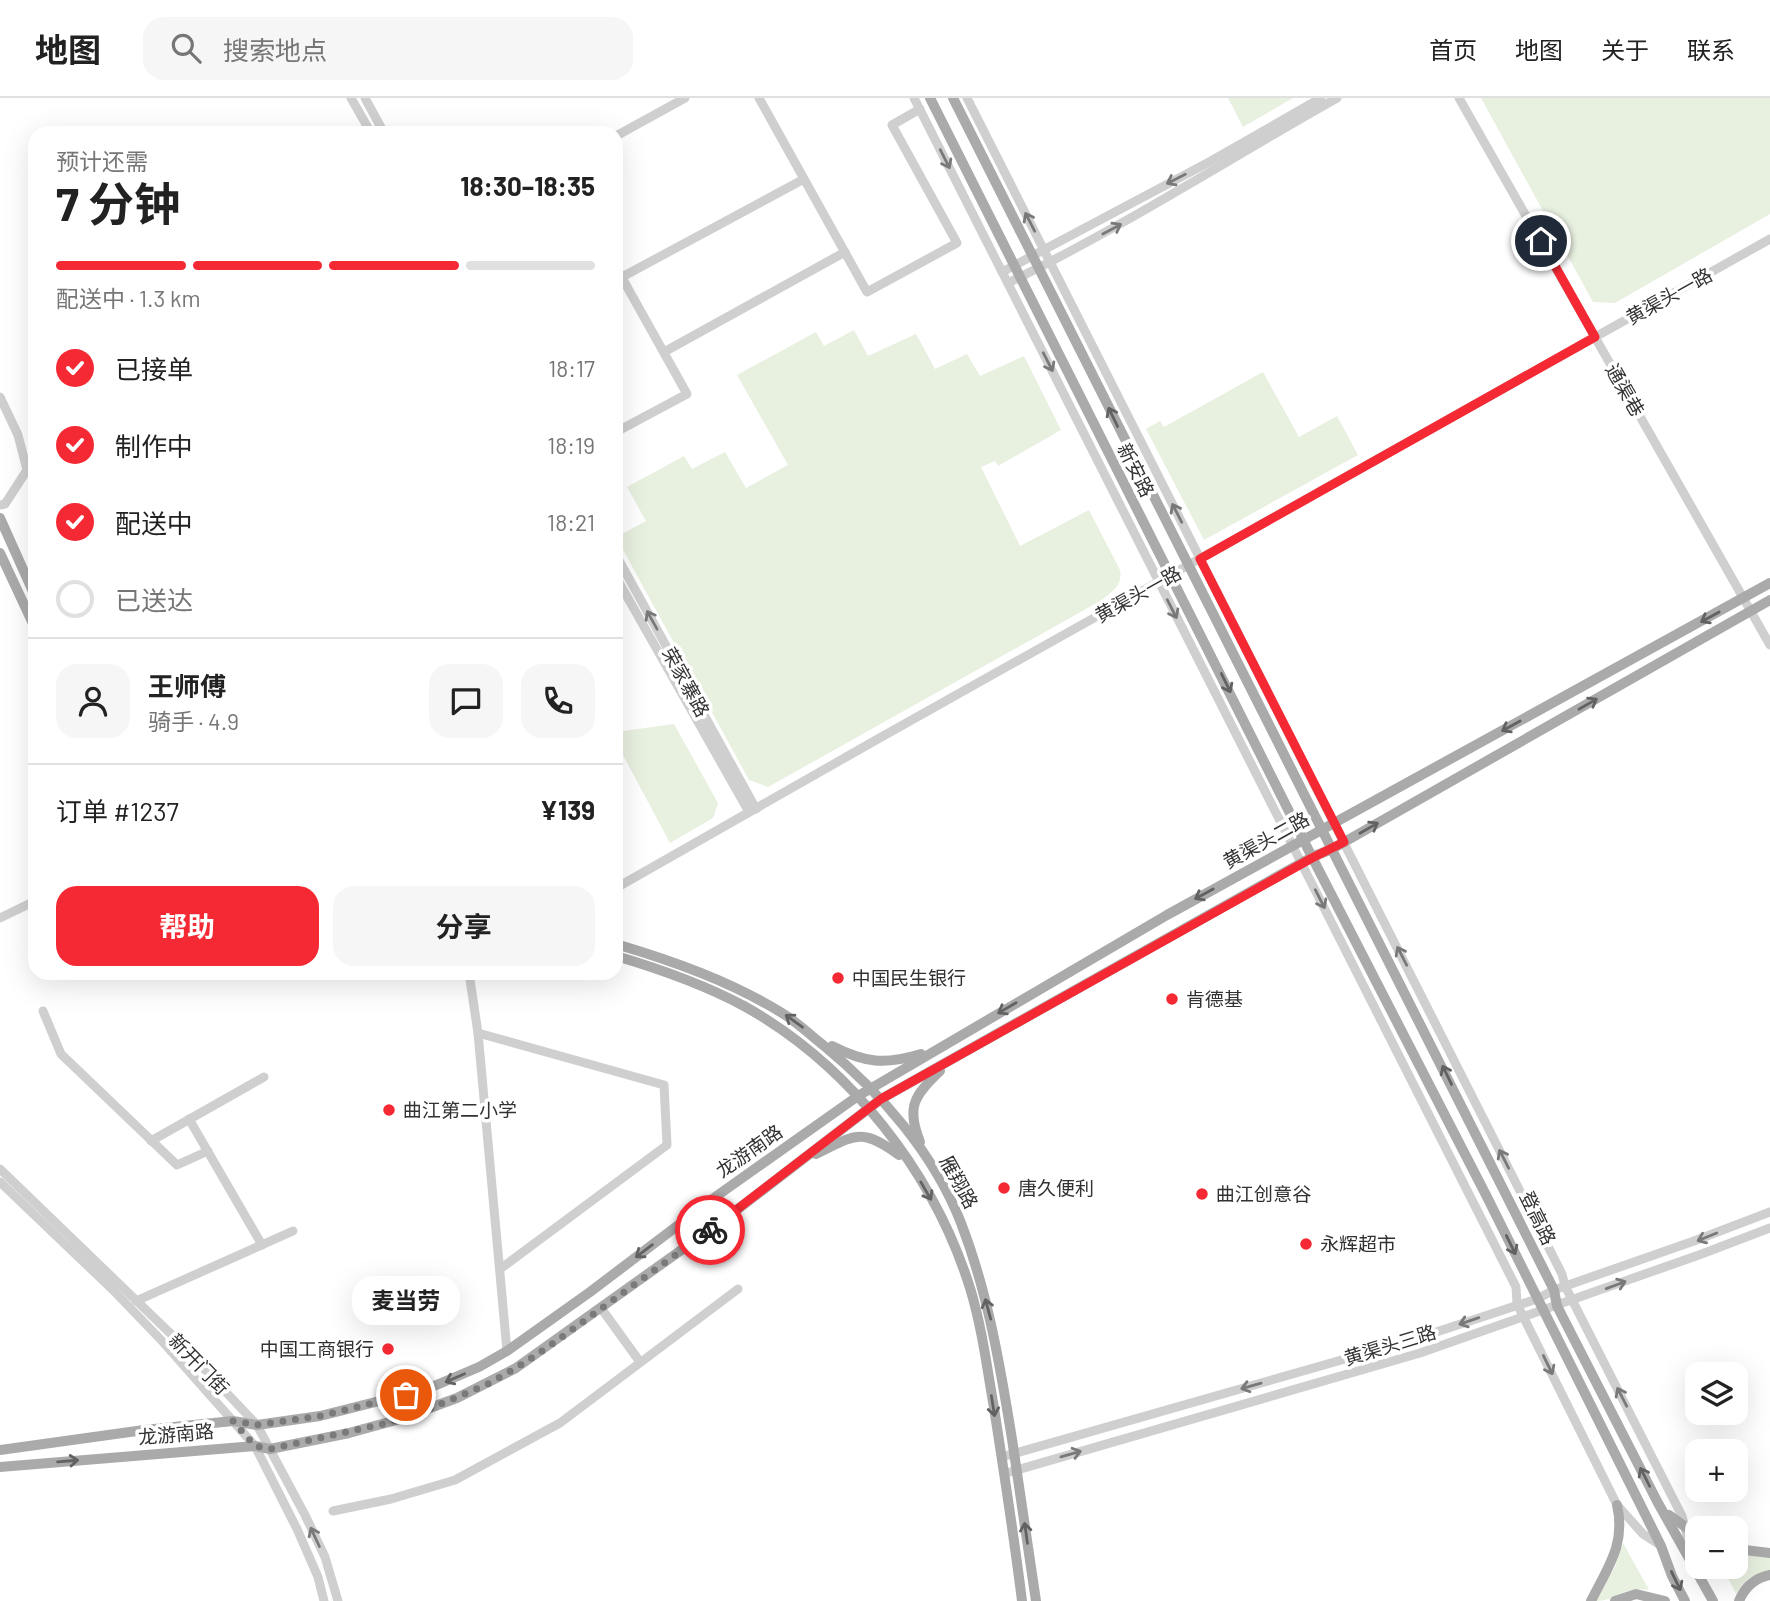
<!DOCTYPE html>
<html lang="zh">
<head>
<meta charset="utf-8">
<style>
  body { margin:0; font-family:Barlow,"Noto Sans SC",sans-serif; background:#f6f6f6; color:#222; height:100vh; display:flex; flex-direction:column; font-size:26px; white-space:nowrap }
  * { box-sizing:border-box; margin:0 }
  p { font-size:23px; color:#767676 }
  .icon { flex:none; width:38px; height:38px; fill:none; stroke:currentColor; stroke-width:2; stroke-linecap:round; stroke-linejoin:round }
  .map { position:relative; flex:1; overflow:hidden }
  .details { position:absolute; left:28px; top:28px; width:595px; height:854px; display:flex; flex-direction:column; background:#fff; border-radius:21px; box-shadow:0 7px 28px #0002 }
  .details>* { flex:none }
  .controls { position:absolute; left:1685px; top:1264px; display:grid; gap:14px }
  .controls a { display:grid; place-items:center; width:63px; height:63px; border-radius:14px; background:#fff; box-shadow:0 7px 28px #0002; font-size:35px }
  .pin { position:absolute; display:grid; place-items:center; width:60px; height:60px; color:#fff; margin:-30px; border:4px solid #fff; border-radius:50%; box-shadow:0 2px 7px #0007 }
  .courier { position:absolute; display:grid; place-items:center; width:70px; height:70px; margin:-35px; border:5px solid #f52933; border-radius:50%; background:#fff; color:#222; box-shadow:0 2px 9px #0007 }
  .bubble { position:absolute; height:49px; border-radius:21px; background:#fff; box-shadow:0 7px 28px #0002; font-size:23px; font-weight:700; line-height:49px; text-align:center }
  .headline em { font-style:normal; font-weight:700 }
  .headline div { display:flex; flex-direction:column-reverse }
  .headline { display:flex; align-items:center; justify-content:space-between; height:119px; padding:0 28px }
  h1 { font-size:46px; font-weight:700; line-height:52px }
  .bar { display:grid; grid-template-columns:repeat(4,1fr); gap:10px 7px; align-content:center; height:84px; padding:0 28px }
  .bar i { height:9px; border-radius:5px; background:#e0e0e0 }
  .bar .current { background:#f52933 }
  .bar p { grid-column:span 4 }
  .line { display:flex; align-items:center; gap:18px; padding:0 28px; border-top:2px solid #e0e0e0 }
  .line div { flex:1 }
  .round { display:grid; place-items:center; flex:none; width:74px; height:74px; border-radius:21px; background:#f6f6f6 }
  ol { padding:0 28px; list-style:none }
  li { display:flex; align-items:center; gap:21px; height:77px }
  li p { margin-inline-start:auto }
  li .icon { padding:7px; border-radius:50%; background:#f52933; color:#fff; stroke-width:4 }
  li:last-child { color:#767676 }
  li i { width:38px; height:38px; border:4px solid #e0e0e0; border-radius:50% }
  .action { display:flex; gap:14px; margin-top:auto; padding:14px 28px }
  .action a { flex:1; height:80px; border-radius:21px; background:#f52933; color:#fff; font-size:28px; font-weight:700; line-height:80px; text-align:center }
  .action a+a { background:#f6f6f6; color:#222 }
  header { display:flex; align-items:center; gap:42px; box-sizing:border-box; height:98px; padding:0 35px; background:#fff; border-bottom:2px solid #e0e0e0 }
  header strong { font-size:33px }
  nav { display:flex; gap:38px; margin-inline-start:auto; font-size:24px }
  .search { width:490px; height:63px; background:#f6f6f6; display:flex; align-items:center; gap:18px; box-sizing:border-box; padding:0 24px; border-radius:21px; color:#767676; font-size:26px }
  .map>svg:first-child { display:block }
</style>
</head>
<body>
<header>
<strong>地图</strong>
<div class="search"><svg class="icon" aria-label="search" viewBox="0 0 24 24"><circle cx="10" cy="10" r="6"/><path d="M15 15l6 6"/></svg>搜索地点</div>
<nav><a>首页</a><a>地图</a><a>关于</a><a>联系</a></nav>
</header>
<div class="map">
<svg width="1770" height="1503" viewBox="0 0 1770 1503">
  <rect width="100%" height="100%" fill="#fff"/>
  <g fill="#e8f0e0">
    <path d="M1228,0H1293L1243,29Z"/>
    <path d="M1481,0H1770V116L1615,205L1593,204Z"/>
    <path d="M854,232L868,258L916,236L935,271L967,256L980,278L1024,258L1061,332L998,368L995,363L981,369L1020,448L1089,412L1120,472C1123,488 1112,493 1102,502L768,689L749,682L616,439L646,423L627,389L684,358L692,371L725,354L746,390L788,367L737,277L816,234L824,248Z"/>
    <path d="M1263,274L1299,339L1337,318L1358,357L1204,442L1146,331L1160,323L1164,329Z"/>
    <path d="M674,626L718,705L713,720L670,745L616,644V634Z"/>
    <path d="M1623,1445L1649,1492C1621,1488 1618,1503 1596,1503L1615,1469Z"/>
    <path d="M1736,1455L1770,1458V1472L1748,1481L1736,1496L1722,1468H1736Z"/>
  </g>
  <g fill="none" stroke-linecap="round" stroke-linejoin="round">
    <g stroke="#cfcfcf" stroke-width="9">
      <path d="M351,0L371,35"/>
      <path d="M365,0L384,35"/>
      <path d="M759,0L867,194L957,145L892,27L920,11"/>
      <path d="M914,0L1516,1189L1517,1206L1617,1407L1643,1436L1660,1447"/>
      <path d="M967,0L1562,1176L1565,1188L1682,1418L1694,1465"/>
      <path d="M1459,0L1770,547"/>
      <path d="M616,38L685,0"/>
      <path d="M616,169L687,296L616,334"/>
      <path d="M1002,174L1211,63L1321,0"/>
      <path d="M622,179L804,81"/>
      <path d="M1008,185C1121,130 1227,62 1337,0"/>
      <path d="M664,254L845,154"/>
      <path d="M0,299L18,337L27,372L5,406L0,407"/>
      <path d="M616,457L756,711"/>
      <path d="M616,479L749,714"/>
      <path d="M616,790L876,642L1770,141"/>
      <path d="M0,820L35,803"/>
      <path d="M469,875L478,935L507,1253"/>
      <path d="M43,913L61,956L177,1067L208,1053"/>
      <path d="M478,935L664,987L667,1047L500,1171"/>
      <path d="M189,1021L262,1147"/>
      <path d="M151,1043L264,979"/>
      <path d="M0,1071L172,1237L257,1327L305,1417L325,1459L338,1503"/>
      <path d="M0,1084L113,1192L163,1244L255,1348L297,1431L318,1479L324,1503"/>
      <path d="M136,1203L293,1133"/>
      <path d="M601,1210L640,1264"/>
      <path d="M1002,1359L1415,1241L1537,1201L1554,1192L1694,1143L1770,1114"/>
      <path d="M1010,1374L1420,1255L1699,1157L1770,1130"/>
      <path d="M333,1413L391,1401L455,1382L560,1325L738,1191"/>
    </g>
    <g stroke="#aaa" stroke-width="10">
      <path d="M930,0L1312,759L1486,1097L1661,1448L1672,1478L1685,1503"/>
      <path d="M953,0L1554,1192L1557,1208L1658,1405L1713,1503"/>
      <path d="M0,420L35,498"/>
      <path d="M0,455L35,530"/>
      <path d="M616,846C673,863 730,883 782,915C797,924 809,936 823,947C880,994 934,1055 961,1125C988,1195 1000,1267 1012,1341C1020,1395 1028,1449 1036,1503"/>
      <path d="M616,858C660,871 703,886 744,908C850,967 934,1075 970,1190C982,1229 987,1270 994,1310C1004,1374 1014,1438 1022,1503"/>
      <path d="M832,948C865,965 885,967 921,956"/>
      <path d="M920,1044C906,1009 914,998 940,973"/>
      <path d="M816,1056C855,1037 861,1029 899,1057"/>
      <path d="M0,1352L144,1332L233,1323L257,1327L320,1318L427,1291L479,1269L507,1253L590,1194L718,1097L858,998L1167,817L1770,485"/>
      <path d="M0,1369L255,1348L270,1351L349,1335L400,1321L457,1300L516,1270L729,1118L881,1001L1312,759L1332,751L1770,502"/>
      <path d="M1669,1417L1698,1438"/>
      <path d="M1736,1451L1770,1455"/>
      <path d="M1591,1503C1608,1469 1626,1446 1617,1407"/>
      <path d="M1615,1503L1636,1496L1665,1503"/>
      <path d="M1739,1503C1745,1489 1755,1480 1770,1477"/>
    </g>
  </g>
  <defs><path id="oneway-shaft" d="M-6 0H5M1.5-3L5.5 0L1.5 3" fill="none" stroke-width="1.6" stroke-linecap="round" stroke-linejoin="round" transform="scale(1.75)"/></defs>
  <g stroke="#797979">
    <use href="#oneway-shaft" transform="translate(945 61) rotate(63)"/>
    <use href="#oneway-shaft" transform="translate(1176 81) rotate(153)"/>
    <use href="#oneway-shaft" transform="translate(1030 124) rotate(-117)"/>
    <use href="#oneway-shaft" transform="translate(1112 131) rotate(-28)"/>
    <use href="#oneway-shaft" transform="translate(1048 264) rotate(63)"/>
    <use href="#oneway-shaft" transform="translate(1177 415) rotate(-117)"/>
    <use href="#oneway-shaft" transform="translate(1172 511) rotate(63)"/>
    <use href="#oneway-shaft" transform="translate(652 522) rotate(-119)"/>
    <use href="#oneway-shaft" transform="translate(1320 801) rotate(63)"/>
    <use href="#oneway-shaft" transform="translate(1402 858) rotate(-117)"/>
    <use href="#oneway-shaft" transform="translate(1504 1061) rotate(-117)"/>
    <use href="#oneway-shaft" transform="translate(1707 1139) rotate(158)"/>
    <use href="#oneway-shaft" transform="translate(1616 1187) rotate(-20)"/>
    <use href="#oneway-shaft" transform="translate(1469 1223) rotate(161)"/>
    <use href="#oneway-shaft" transform="translate(1548 1267) rotate(64)"/>
    <use href="#oneway-shaft" transform="translate(1251 1288) rotate(164)"/>
    <use href="#oneway-shaft" transform="translate(1622 1299) rotate(-117)"/>
    <use href="#oneway-shaft" transform="translate(1071 1356) rotate(-16)"/>
    <use href="#oneway-shaft" transform="translate(315 1439) rotate(-115)"/>
  </g>
  <g stroke="#626262">
    <use href="#oneway-shaft" transform="translate(1113 319) rotate(-116)"/>
    <use href="#oneway-shaft" transform="translate(1710 519) rotate(151)"/>
    <use href="#oneway-shaft" transform="translate(1226 585) rotate(64)"/>
    <use href="#oneway-shaft" transform="translate(1588 606) rotate(-30)"/>
    <use href="#oneway-shaft" transform="translate(1511 628) rotate(151)"/>
    <use href="#oneway-shaft" transform="translate(1369 730) rotate(-30)"/>
    <use href="#oneway-shaft" transform="translate(1204 796) rotate(151)"/>
    <use href="#oneway-shaft" transform="translate(1007 910) rotate(150)"/>
    <use href="#oneway-shaft" transform="translate(794 923) rotate(-144)"/>
    <use href="#oneway-shaft" transform="translate(1447 977) rotate(-116)"/>
    <use href="#oneway-shaft" transform="translate(926 1093) rotate(60)"/>
    <use href="#oneway-shaft" transform="translate(1511 1147) rotate(64)"/>
    <use href="#oneway-shaft" transform="translate(644 1153) rotate(143)"/>
    <use href="#oneway-shaft" transform="translate(988 1211) rotate(-105)"/>
    <use href="#oneway-shaft" transform="translate(455 1280) rotate(156)"/>
    <use href="#oneway-shaft" transform="translate(993 1308) rotate(81)"/>
    <use href="#oneway-shaft" transform="translate(68 1363) rotate(-5)"/>
    <use href="#oneway-shaft" transform="translate(1645 1379) rotate(-117)"/>
    <use href="#oneway-shaft" transform="translate(1026 1435) rotate(-98)"/>
    <use href="#oneway-shaft" transform="translate(1676 1483) rotate(64)"/>
  </g>
  <g fill="none" stroke-linecap="round" stroke-linejoin="round">
    <path stroke="#7a7a7a" stroke-width="7" stroke-dasharray="0 12.6" d="M406,1297L320,1318L257,1327L233,1323L255,1348L270,1351L383,1326L422,1314L488,1286L516,1270L548,1249L710,1132"/>
    <path stroke="#f52933" stroke-width="9" d="M710,1132L881,1001L1312,760L1344,744L1200,461L1595,239L1541,143"/>
  </g>
  <g fill="#f52933" stroke="#fff" stroke-width="2.5">
    <circle cx="838" cy="880" r="7"/>
    <circle cx="1172" cy="901" r="7"/>
    <circle cx="389" cy="1012" r="7"/>
    <circle cx="1004" cy="1090" r="7"/>
    <circle cx="1202" cy="1096" r="7"/>
    <circle cx="1306" cy="1146" r="7"/>
    <circle cx="388" cy="1251" r="7"/>
  </g>
  <g text-anchor="middle" stroke-width="7" stroke-linejoin="round" paint-order="stroke">
    <g font-size="19" fill="#323232" stroke="#fff">
      <text transform="translate(1669 198) rotate(-29)" y="7">黄渠头一路</text>
      <text transform="translate(1625 292) rotate(60)" y="7">通渠巷</text>
      <text transform="translate(1136 372) rotate(63)" y="7">新安路</text>
      <text transform="translate(1138 496) rotate(-29)" y="7">黄渠头一路</text>
      <text transform="translate(686 584) rotate(61)" y="7">荣家寨路</text>
      <text transform="translate(1266 742) rotate(-29)" y="7">黄渠头二路</text>
      <text transform="translate(749 1053) rotate(-35)" y="7">龙游南路</text>
      <text transform="translate(959 1084) rotate(61)" y="7">雁翔路</text>
      <text transform="translate(1538 1120) rotate(64)" y="7">登高路</text>
      <text transform="translate(1390 1247) rotate(-17)" y="7">黄渠头三路</text>
      <text transform="translate(199 1266) rotate(46)" y="7">新开门街</text>
      <text transform="translate(176 1336) rotate(-5)" y="7">龙游南路</text>
    </g>
    <g font-size="19" fill="#323232" stroke="#fff" text-anchor="start">
      <text x="852" y="887">中国民生银行</text>
      <text x="1186" y="908">肯德基</text>
      <text x="403" y="1019">曲江第二小学</text>
      <text x="1018" y="1097">唐久便利</text>
      <text x="1216" y="1103">曲江创意谷</text>
      <text x="1320" y="1153">永辉超市</text>
      <text x="374" y="1258" text-anchor="end">中国工商银行</text>
    </g>
  </g>
</svg>
<div class="controls">
<a><svg class="icon" aria-label="layers" viewBox="0 0 24 24"><path d="M12 4l9 5-9 5-9-5zM3 14l9 5 9-5"/></svg></a>
<a>+</a>
<a>−</a>
</div>
<div class="pin" style="left:406px;top:1297px;background:#ea580c"><svg class="icon" aria-label="bag" viewBox="0 0 24 24"><path d="M5 8h14l-1 12H6zM9 8a3 3 0 0 1 6 0"/></svg></div>
<div class="pin" style="left:1541px;top:143px;background:#1f2937"><svg class="icon" aria-label="home" viewBox="0 0 24 24"><path d="M3 11l9-7 9 7M6 9v11h12V9"/></svg></div>
<div class="courier" style="left:710px;top:1132px"><svg class="icon" aria-label="bike" viewBox="0 0 24 24"><circle cx="6" cy="16" r="4"/><circle cx="18" cy="16" r="4"/><path d="M6 16l4-8h5l3 8M10 8l3 8H6M13 5h3"/></svg></div>
<div class="bubble" style="left:352px;top:1178px;width:108px">麦当劳</div>
<section class="details">
<div class="headline"><div><h1>7 分钟</h1><p>预计还需</p></div><em>18:30–18:35</em></div>
<div class="bar"><i class="current"></i><i class="current"></i><i class="current"></i><i></i><p>配送中 · 1.3 km</p></div>
<ol>
<li><svg class="icon" aria-label="check" viewBox="0 0 24 24"><path d="M5 12l5 5 9-10"/></svg>已接单<p>18:17</p></li>
<li><svg class="icon" aria-label="check" viewBox="0 0 24 24"><path d="M5 12l5 5 9-10"/></svg>制作中<p>18:19</p></li>
<li><svg class="icon" aria-label="check" viewBox="0 0 24 24"><path d="M5 12l5 5 9-10"/></svg>配送中<p>18:21</p></li>
<li><i></i>已送达</li>
</ol>
<div class="line" style="height:126px"><a class="round"><svg class="icon" aria-label="person" viewBox="0 0 24 24"><circle cx="12" cy="8" r="4"/><path d="M4 21q1-7 8-7t8 7"/></svg></a><div><b>王师傅</b><p>骑手 · 4.9</p></div><a class="round"><svg class="icon" aria-label="chat" viewBox="0 0 24 24"><path d="M4 5h16v11H9l-5 4z"/></svg></a><a class="round"><svg class="icon" aria-label="phone" viewBox="0 0 24 24"><path d="M5 4h4l2 5-3 2q2 4 5 5l2-3 5 2v4C11 20 4 13 5 4z"/></svg></a></div>
<div class="line" style="height:91px"><div>订单 #1237</div><b>¥139</b></div>
<div class="action"><a>帮助</a><a>分享</a></div>
</section>
</div>
</body>
</html>
